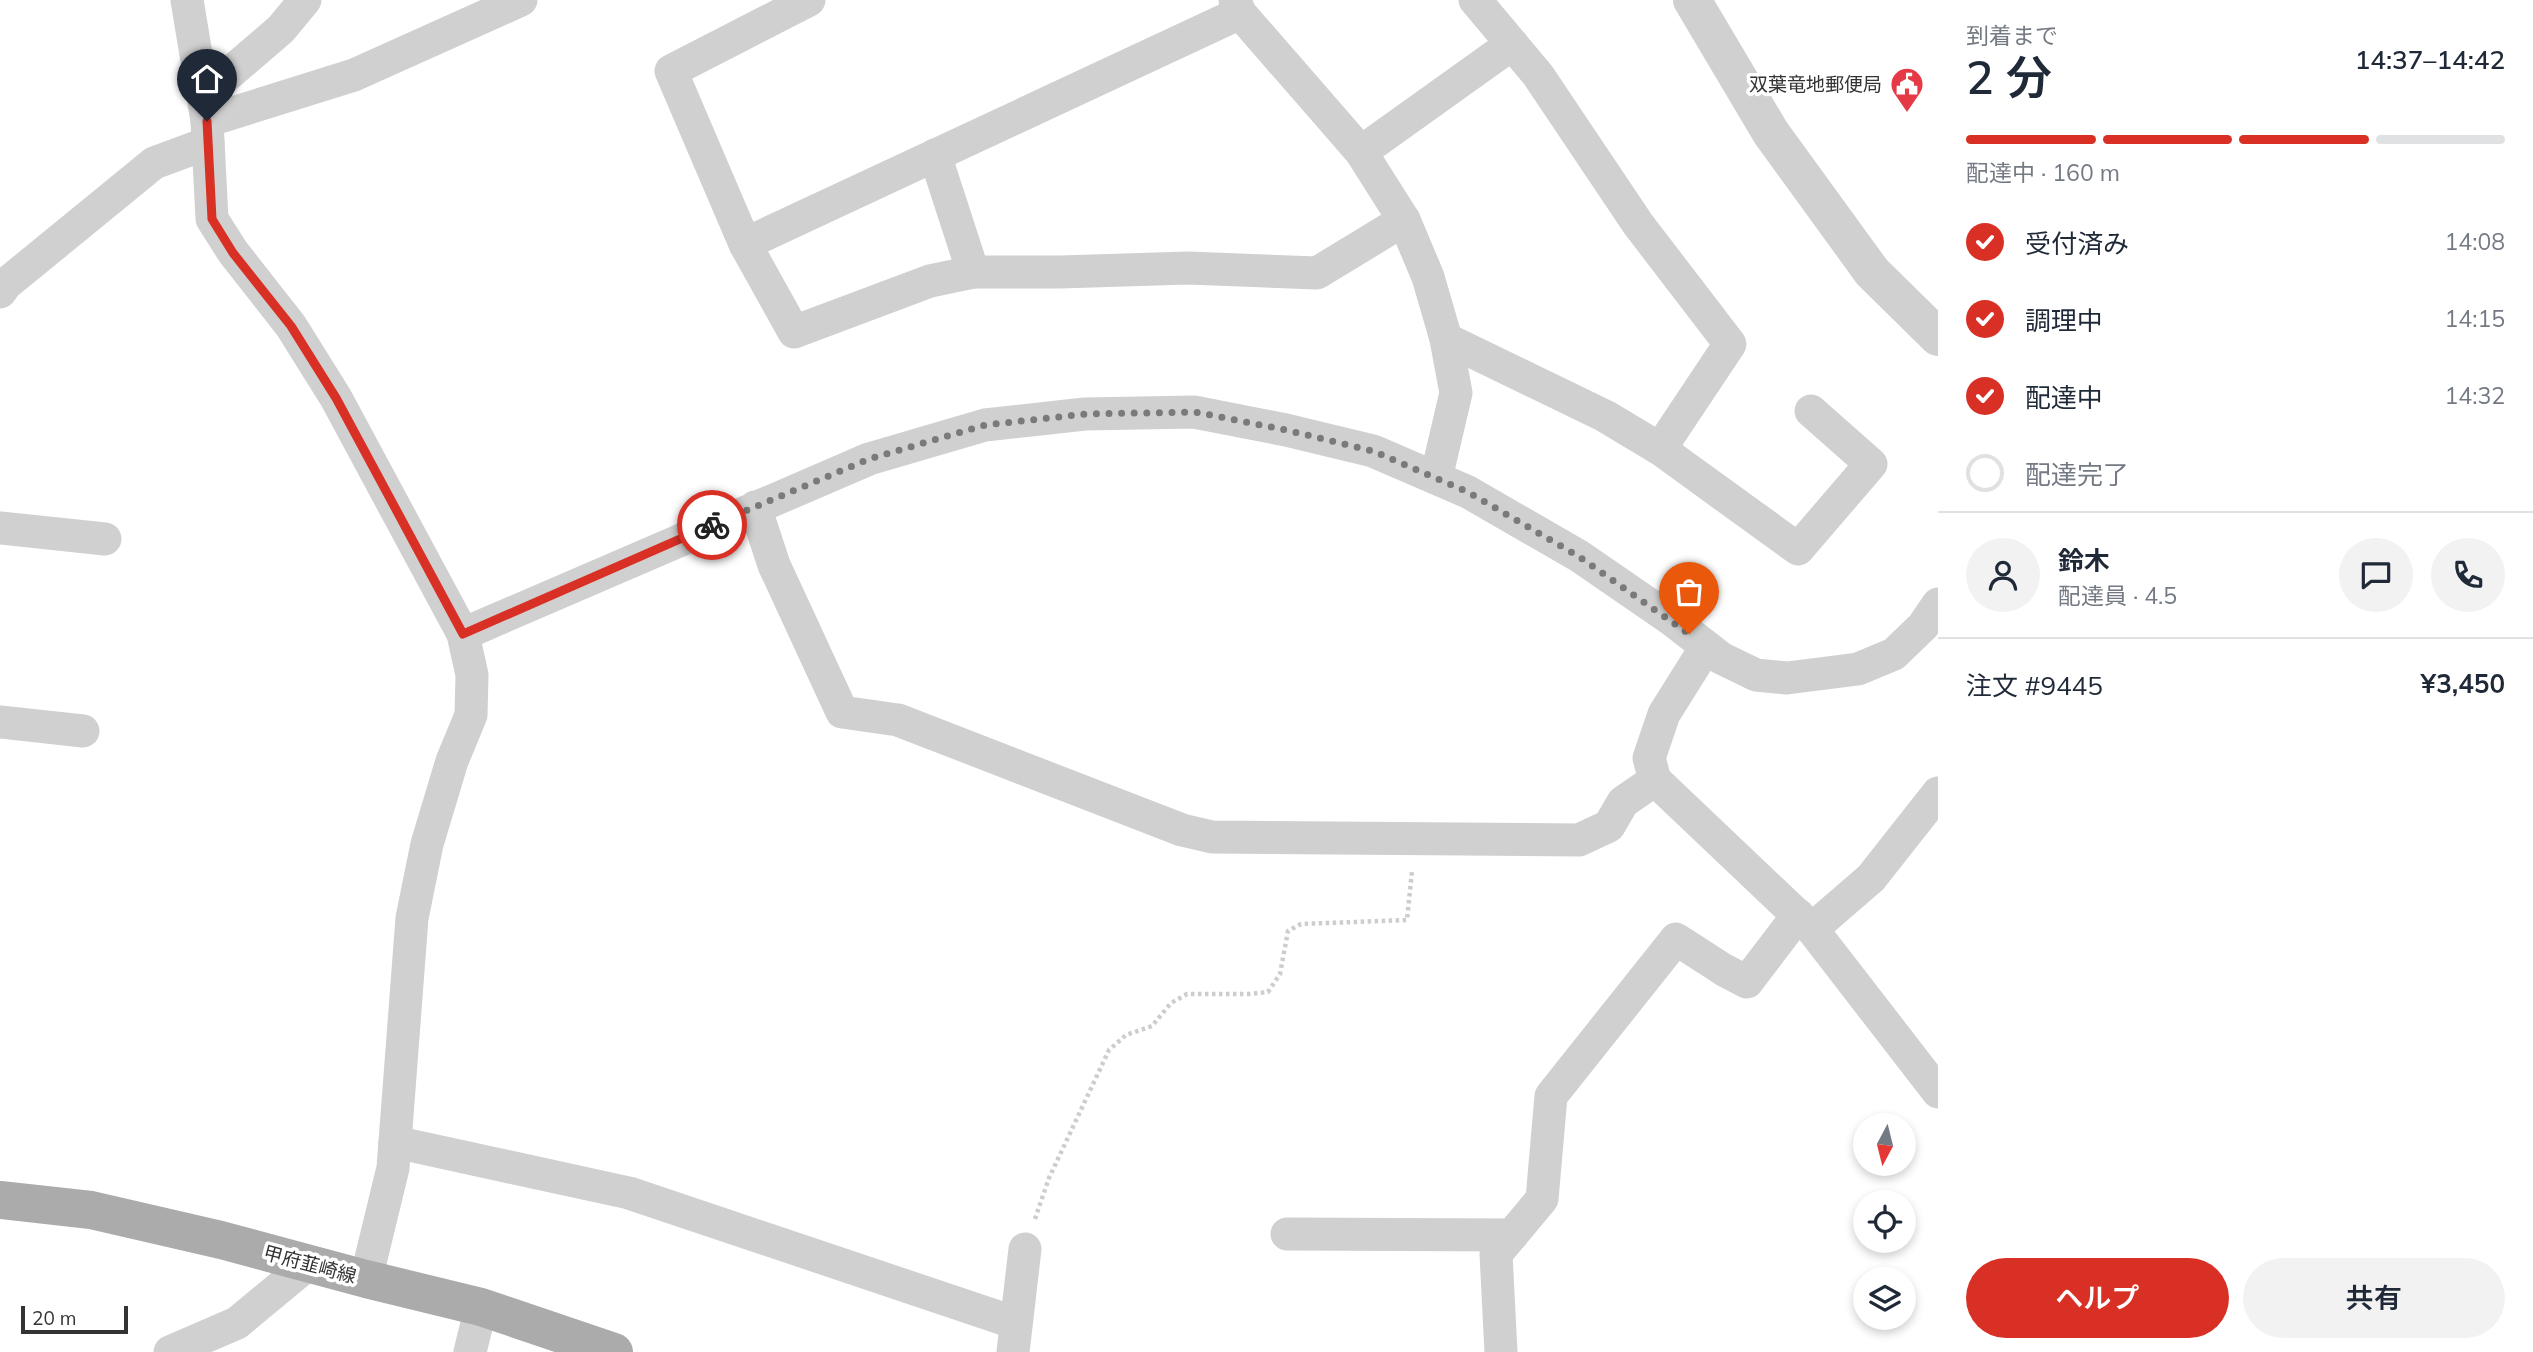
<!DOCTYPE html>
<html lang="ja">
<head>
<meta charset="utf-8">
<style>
  body { margin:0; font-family:Mulish,"Noto Sans JP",sans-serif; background:#f2f2f3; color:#1f2937; height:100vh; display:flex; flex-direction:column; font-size:26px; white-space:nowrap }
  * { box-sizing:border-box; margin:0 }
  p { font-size:23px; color:#747a83 }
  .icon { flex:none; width:38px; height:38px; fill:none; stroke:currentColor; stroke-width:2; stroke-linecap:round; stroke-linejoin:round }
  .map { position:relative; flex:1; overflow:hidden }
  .drawer { display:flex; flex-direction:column; background:#fff; width:595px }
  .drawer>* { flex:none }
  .needle { width:46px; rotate:187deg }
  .fabs { position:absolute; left:1853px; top:1113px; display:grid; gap:14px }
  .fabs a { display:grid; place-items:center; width:63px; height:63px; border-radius:50%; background:#fff; box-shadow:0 4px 10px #0003; font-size:35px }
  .scale { position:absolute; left:21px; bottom:18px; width:107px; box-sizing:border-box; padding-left:7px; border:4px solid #333; border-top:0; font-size:19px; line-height:24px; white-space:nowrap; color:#333; -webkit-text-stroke:5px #fff; paint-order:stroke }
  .pin { position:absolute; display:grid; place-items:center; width:60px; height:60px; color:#fff; margin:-72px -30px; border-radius:50% 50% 50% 0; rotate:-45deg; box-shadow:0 0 7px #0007 }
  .pin .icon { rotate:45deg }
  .courier { position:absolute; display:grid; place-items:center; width:70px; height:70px; margin:-35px; border:5px solid #d93025; border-radius:50%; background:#fff; color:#222; box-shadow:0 2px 9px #0007 }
  .head em { font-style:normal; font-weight:600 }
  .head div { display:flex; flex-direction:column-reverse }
  .head { display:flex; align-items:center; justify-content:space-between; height:119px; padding:0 28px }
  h1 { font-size:46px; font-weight:600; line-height:52px }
  .bar { display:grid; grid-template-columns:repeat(4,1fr); gap:10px 7px; align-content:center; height:84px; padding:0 28px }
  .bar i { height:9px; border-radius:5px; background:#e0e1e3 }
  .bar .selected { background:#d93025 }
  .bar p { grid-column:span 4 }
  .line { display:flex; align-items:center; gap:18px; padding:0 28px; border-top:2px solid #e0e1e3 }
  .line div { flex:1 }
  .round { display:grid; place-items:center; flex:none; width:74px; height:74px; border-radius:37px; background:#f2f2f3 }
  ol { padding:0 28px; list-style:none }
  li { display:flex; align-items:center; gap:21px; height:77px }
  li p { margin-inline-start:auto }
  li .icon { padding:7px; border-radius:50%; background:#d93025; color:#fff; stroke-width:4 }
  li:last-child { color:#747a83 }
  li i { width:38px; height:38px; border:4px solid #e0e1e3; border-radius:50% }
  .primary-button { display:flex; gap:14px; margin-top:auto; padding:14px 28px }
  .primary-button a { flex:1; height:80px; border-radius:42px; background:#d93025; color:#fff; font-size:28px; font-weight:600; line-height:80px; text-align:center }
  .primary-button a+a { background:#f2f2f3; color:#1f2937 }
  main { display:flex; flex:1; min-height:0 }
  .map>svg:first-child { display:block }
</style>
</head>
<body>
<main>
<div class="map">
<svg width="1938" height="1352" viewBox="0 0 1938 1352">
  <rect width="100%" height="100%" fill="#fff"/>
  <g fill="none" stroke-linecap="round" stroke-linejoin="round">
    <path stroke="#cdcdcd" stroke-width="4.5" stroke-dasharray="3.5 3.5" stroke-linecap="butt" d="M1035,1219L1049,1178L1109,1050L1126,1035L1152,1026L1171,1003L1187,994H1248L1268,992L1280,974L1288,931L1301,924L1407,920L1412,871"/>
    <g stroke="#d0d0d0" stroke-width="33">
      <path d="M187,0L207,121L212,219L233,252L291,326L336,398L463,634L472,675L471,715L452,761L427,844L412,918L393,1168L366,1279"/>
      <path d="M809,0L671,71L745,244L794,332L930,281L973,272H1060L1188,268L1317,273L1404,220"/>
      <path d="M1235,0L1240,13L1361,152L1404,220L1428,277L1446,339L1456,393L1436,478"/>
      <path d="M1475,0L1538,75L1638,224L1730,344L1660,449"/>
      <path d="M203,96L281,29L305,0"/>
      <path d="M207,121L354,75L521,0"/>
      <path d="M1361,152L1512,44"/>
      <path d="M935,155L973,272"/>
      <path d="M745,244L1240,13"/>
      <path d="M0,292L6,284L154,163L208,143"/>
      <path d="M1446,339L1605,416L1660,449L1798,549L1871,464L1811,411"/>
      <path d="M755,507L774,565L842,712L898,720L1182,830L1212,837L1579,840L1609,826L1623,802L1655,780"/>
      <path d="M0,528L105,539"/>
      <path d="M463,634L869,459L985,425L1085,414L1194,412L1286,430L1373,451L1468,492L1579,556L1672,620L1721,658L1756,675L1787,678L1858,669L1894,654L1923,626L1938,604"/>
      <path d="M1706,647L1664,714L1649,758L1655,780L1812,929L1938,1092"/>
      <path d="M0,722L83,731"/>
      <path d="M1812,929L1871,878L1938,793"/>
      <path d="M395,1142L629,1193L1016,1323"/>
      <path d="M1287,1234L1512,1235"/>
      <path d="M170,1352L237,1323L308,1264"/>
      <path d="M470,1352L481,1307"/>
      <path d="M1013,1352L1025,1249"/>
      <path d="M1501,1352L1496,1254L1542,1199L1551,1096L1676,939L1724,970L1747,982L1798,915"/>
    </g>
    <path stroke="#d0d0d0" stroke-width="38" d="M1692,0L1771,133L1872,272L1938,337"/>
    <path stroke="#ababab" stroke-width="38" d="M0,1200L91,1210L221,1240L366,1279L481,1307L614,1352"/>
  </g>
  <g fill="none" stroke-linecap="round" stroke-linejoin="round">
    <path stroke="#7a7a7a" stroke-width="7" stroke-dasharray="0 12.6" d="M712,525L869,459L985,425L1085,414L1195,412L1286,430L1373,451L1468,492L1578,556L1689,634"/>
    <path stroke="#d93025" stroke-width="9" d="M207,121L212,219L233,253L291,326L336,398L463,634L712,525"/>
  </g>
  <defs>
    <symbol id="civic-pin" viewBox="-11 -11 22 30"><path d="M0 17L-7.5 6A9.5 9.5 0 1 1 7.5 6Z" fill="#e63946" stroke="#fff"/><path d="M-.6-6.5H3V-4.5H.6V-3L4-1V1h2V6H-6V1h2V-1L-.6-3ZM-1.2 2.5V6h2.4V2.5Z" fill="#fff"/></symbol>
  </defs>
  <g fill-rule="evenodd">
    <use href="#civic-pin" x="1888" y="65" width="38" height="52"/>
  </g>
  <g text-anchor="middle" stroke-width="7" stroke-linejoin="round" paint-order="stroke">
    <g font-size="19" fill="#333" stroke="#fff" text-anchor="end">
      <text x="1882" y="91">双葉竜地郵便局</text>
    </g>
    <g font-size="19" fill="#333" stroke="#fff">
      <text transform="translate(310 1264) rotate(15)" y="7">甲府韮崎線</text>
    </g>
  </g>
</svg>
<div class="fabs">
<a><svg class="needle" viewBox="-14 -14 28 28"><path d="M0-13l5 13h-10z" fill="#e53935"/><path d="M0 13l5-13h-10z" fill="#747a83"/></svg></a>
<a><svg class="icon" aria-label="locate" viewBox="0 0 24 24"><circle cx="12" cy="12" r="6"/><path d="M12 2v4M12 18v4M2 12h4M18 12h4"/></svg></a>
<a><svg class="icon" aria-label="layers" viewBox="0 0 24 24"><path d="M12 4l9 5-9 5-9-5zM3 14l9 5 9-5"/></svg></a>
</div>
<div class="scale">20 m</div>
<div class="pin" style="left:1689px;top:634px;background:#ea580c"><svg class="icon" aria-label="bag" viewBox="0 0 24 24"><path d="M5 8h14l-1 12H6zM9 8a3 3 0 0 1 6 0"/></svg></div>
<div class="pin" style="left:207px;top:121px;background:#1f2937"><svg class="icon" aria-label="home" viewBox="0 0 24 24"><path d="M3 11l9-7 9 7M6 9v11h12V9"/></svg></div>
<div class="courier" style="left:712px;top:525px"><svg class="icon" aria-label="bike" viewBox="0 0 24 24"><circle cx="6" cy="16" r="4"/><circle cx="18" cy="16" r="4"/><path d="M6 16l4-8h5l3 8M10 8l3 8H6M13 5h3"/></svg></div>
</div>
<section class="drawer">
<div class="head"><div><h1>2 分</h1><p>到着まで</p></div><em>14:37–14:42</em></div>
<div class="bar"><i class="selected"></i><i class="selected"></i><i class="selected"></i><i></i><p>配達中 · 160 m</p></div>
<ol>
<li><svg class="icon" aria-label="check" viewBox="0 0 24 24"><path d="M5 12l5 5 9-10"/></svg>受付済み<p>14:08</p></li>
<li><svg class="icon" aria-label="check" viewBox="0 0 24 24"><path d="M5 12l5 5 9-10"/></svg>調理中<p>14:15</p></li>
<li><svg class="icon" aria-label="check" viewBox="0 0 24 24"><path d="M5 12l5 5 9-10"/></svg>配達中<p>14:32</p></li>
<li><i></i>配達完了</li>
</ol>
<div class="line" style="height:126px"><a class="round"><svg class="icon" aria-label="person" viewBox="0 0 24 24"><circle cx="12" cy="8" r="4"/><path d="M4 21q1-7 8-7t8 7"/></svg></a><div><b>鈴木</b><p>配達員 · 4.5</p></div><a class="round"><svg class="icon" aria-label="chat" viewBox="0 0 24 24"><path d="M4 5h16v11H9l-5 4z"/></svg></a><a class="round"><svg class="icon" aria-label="phone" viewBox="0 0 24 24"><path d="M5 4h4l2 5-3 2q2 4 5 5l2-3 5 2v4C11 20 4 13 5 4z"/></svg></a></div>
<div class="line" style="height:91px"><div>注文 #9445</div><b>¥3,450</b></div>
<div class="primary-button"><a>ヘルプ</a><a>共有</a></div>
</section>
</main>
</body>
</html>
